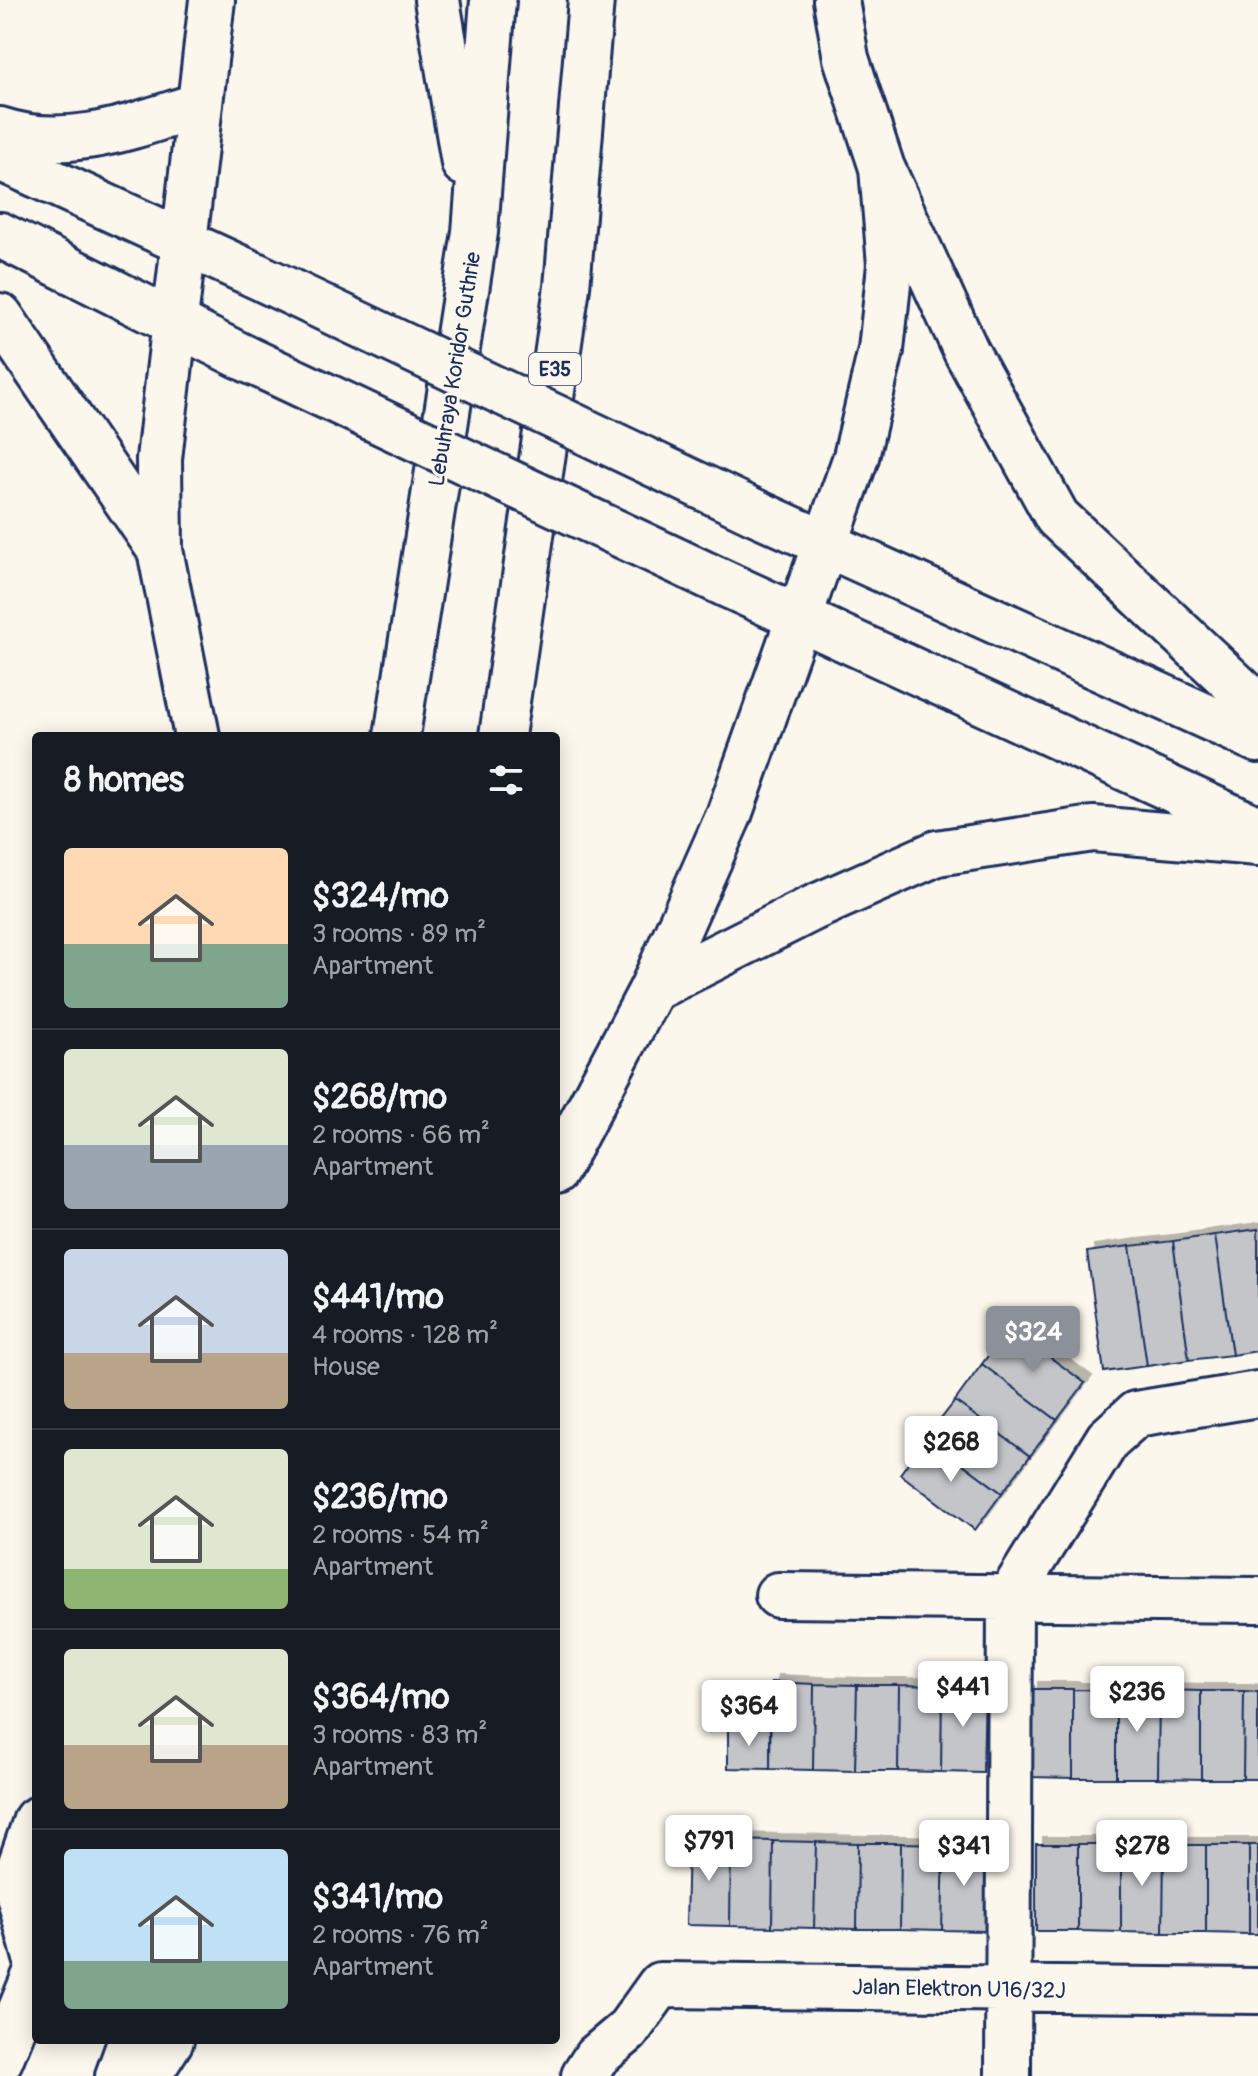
<!DOCTYPE html>
<meta charset="utf-8">
<style>
:root{--surface:#171b24;--page:#20242c;--text:#f1f3f6;--muted:#9ea1a6;--line:#363941;--accent:#8c9099}
body{margin:0;font-family:Pangolin,sans-serif;background:var(--page);color:var(--text);height:100vh;display:flex;flex-direction:column;font-size:30px;white-space:nowrap}
*{box-sizing:border-box;margin:0}
p{font-size:26px;color:var(--muted)}
.icon{flex:none;width:44px;height:44px;fill:none;stroke:currentColor;stroke-width:2;stroke-linecap:round;stroke-linejoin:round}
.map{position:relative;flex:1;overflow:hidden}
.drawer{position:absolute;left:32px;top:732px;width:528px;height:1312px;display:flex;flex-direction:column;background:var(--surface);border-radius:8px;box-shadow:0 4px 20px #0003}
.drawer>*{flex:none}
.price{position:absolute;translate:-50% -68px;padding:0 18px;border-radius:8px;background:#fff;color:#222;font-size:26px;line-height:52px;filter:drop-shadow(0 2px 4px #0008)}
.price::after{content:'';position:absolute;left:50%;top:48px;width:24px;height:18px;margin-left:-12px;background:inherit;clip-path:polygon(0 0,100% 0,50% 100%)}
.price.selected{background:var(--accent);color:#fff}
ul{padding:0;list-style:none}
li{display:flex;align-items:center;gap:24px;height:200px;padding:0 32px}
li+li{border-top:2px solid var(--line)}
li span{display:grid;place-items:center;flex:none;width:224px;height:160px;border-radius:8px;color:#555}
li>.icon{margin-inline-start:auto}
span .icon{width:96px;height:96px;fill:#fffc;stroke-width:1}
li b{font-size:34px}
h2{display:flex;justify-content:space-between;align-items:center;height:96px;padding:0 32px;font-size:34px}
.map>svg:first-child{display:block}
.building{fill:#c3c5c9;stroke:#1b2f5e;stroke-width:2;filter:url(#shadow)}
.lines{fill:none;stroke-linecap:round;stroke-linejoin:round}
.minor-casing{stroke:#1b2f5e;stroke-width:50}
.major-casing{stroke:#1b2f5e;stroke-width:50}
.highway-casing{stroke:#1b2f5e;stroke-width:50}
.minor{stroke:#fbf7ec;stroke-width:44}
.major{stroke:#fbf7ec;stroke-width:44}
.highway{stroke:#fbf7ec;stroke-width:44}
.major-bridge-casing{stroke:#1b2f5e;stroke-width:50;stroke-linecap:butt}
.major-bridge{stroke:#fbf7ec;stroke-width:44}
.labels{text-anchor:middle;stroke-width:6;stroke-linejoin:round;paint-order:stroke}
.shield{fill:#fbf7ec;stroke:#5e6b89;stroke-width:2}
.shield-label{font-size:20px;font-weight:bold;fill:#1b2f5e}
.street-label{font-size:22px;fill:#1b2f5e;stroke:#fbf7ec}
</style>
<div class="map">
<svg width="1258" height="2076" viewBox="0 0 1258 2076">
<defs>
<filter id="shadow"><feDropShadow dx="7" dy="-7" stdDeviation="0" flood-color="#0004"/></filter>
</defs>
<rect width="100%" height="100%" fill="#fbf7ec"/>
<filter id="ink" filterUnits="userSpaceOnUse"><feTurbulence type="fractalNoise" baseFrequency=".0125" numOctaves="2"/><feDisplacementMap in="SourceGraphic" scale="16" xChannelSelector="R" yChannelSelector="G"/><feConvolveMatrix kernelMatrix="1 2 1 2 8 2 1 2 1" color-interpolation-filters="sRGB"/></filter>
<g filter="url(#ink)">
<path class="building" d="M1258,1229v122l-26,4 -17,-120z
M1215,1235l17,120 -43,5 -16,-119z
M1173,1241l16,119 -42,6 -17,-120z
M1130,1246l17,120 -43,6 -17,-120z
M1009,1327l76,56 -28,37 -75,-56z
M982,1364l75,56 -27,36 -75,-55z
M955,1401l75,55 -28,37 -75,-56z
M927,1437l75,56 -27,37 -75,-56z
M771,1682l43,2 -1,86 -43,-1z
M814,1684l43,1 -2,86 -42,-1z
M857,1685h42l-1,86h-43z
M899,1685l43,1 -1,86 -43,-1z
M942,1686l43,1 -2,86 -42,-1z
M1031,1689h42v89l-43,-1z
M1073,1689l43,1v88h-43z
M1116,1690h43l-1,88h-42z
M1159,1690l42,1v88l-43,-1z
M1201,1691h43l-1,88h-42z
M1244,1691l14,1v87h-15z
M728,1727h42v42l-42,-1z
M688,1839l43,1 -1,86 -44,-1z
M731,1840l42,1 -1,86 -42,-1z
M773,1841l43,1 -2,86 -42,-1z
M816,1842l42,1 -1,86 -43,-1z
M858,1843h43l-1,86h-43z
M901,1843l43,1 -2,86 -42,-1z
M944,1844l42,1 -1,86 -43,-1z
M1036,1844h42v87h-42z
M1078,1844h43v88l-43,-1z
M1121,1844l43,1 -1,88 -42,-1z
M1164,1845h42v88h-43z
M1206,1845h43v89l-43,-1z
M1249,1845h9v89h-9z"/>
<g class="lines">
<g class="minor-casing">
<path id="minor" d="M778,1595l480,5
M584,2076l12,-19 31,-26 33,-46 598,6
M1008,2076l2,-479 98,-158 28,-25 122,-20"/>
</g>
<g class="major-casing">
<path id="major" d="M0,158l255,117
M0,235l247,124
M755,512l503,228
M730,586l528,243"/>
</g>
<g class="highway-casing">
<path id="highway" d="M437,0l27,163
M836,0l10,58 36,110 84,183 91,166 201,189
M0,130c68,23 135,-5 200,-25
M0,316l160,234
M197,736l-37,-186 -1,-91 53,-459
M397,736l78,-504 18,-232
M502,736l65,-449 24,-287
M652,989l159,-80 126,-56 156,-24 165,14
M556,1171l96,-182 77,-174 127,-358 25,-107 9,-85 -8,-97
M36,1820l-21,61 21,77
M0,2060l36,-87
M118,2076l13,-36
M148,2076l23,-36"/>
</g>
<use href="#minor" class="minor"/>
<use href="#major" class="major"/>
<use href="#highway" class="highway"/>
<g class="major-bridge-casing">
<path id="major-bridge" d="M255,275l500,237
M247,359l483,227"/>
</g>
<use href="#major-bridge" class="major-bridge"/>
</g>
</g>
<g class="labels">
<rect class="shield" x="529" y="353" width="52" height="32" rx="6"/>
<g class="shield-label">
<text x="555" y="376">E35</text>
</g>
<g class="street-label">
<text transform="translate(454 369) rotate(-81)" y="8">Lebuhraya Koridor Guthrie</text>
<text transform="translate(959 1988) rotate(1)" y="8">Jalan Elektron U16/32J</text>
</g>
</g>
</svg>
<b class="price selected" style="left:1033px;top:1374px">$324</b>
<b class="price" style="left:951px;top:1484px">$268</b>
<b class="price" style="left:963px;top:1729px">$441</b>
<b class="price" style="left:1137px;top:1734px">$236</b>
<b class="price" style="left:749px;top:1748px">$364</b>
<b class="price" style="left:709px;top:1883px">$791</b>
<b class="price" style="left:964px;top:1888px">$341</b>
<b class="price" style="left:1142px;top:1888px">$278</b>
<section class="drawer">
<h2>8 homes<svg class="icon" aria-label="filters" viewBox="0 0 24 24"><path d="M4 7h16M4 17h16"/><circle cx="9" cy="7" r="2"/><circle cx="15" cy="17" r="2"/></svg></h2>
<ul>
<li><span style="background:linear-gradient(#ffd9b3 60%,#7fa58c 0)"><svg class="icon" aria-label="home" viewBox="0 0 24 24"><path d="M3 11l9-7 9 7M6 9v11h12V9"/></svg></span><div><b>$324/mo</b><p>3 rooms · 89 m²</p><p>Apartment</p></div></li>
<li><span style="background:linear-gradient(#dfe7d0 60%,#9aa5b1 0)"><svg class="icon" aria-label="home" viewBox="0 0 24 24"><path d="M3 11l9-7 9 7M6 9v11h12V9"/></svg></span><div><b>$268/mo</b><p>2 rooms · 66 m²</p><p>Apartment</p></div></li>
<li><span style="background:linear-gradient(#c9d6e8 65%,#b9a48a 0)"><svg class="icon" aria-label="home" viewBox="0 0 24 24"><path d="M3 11l9-7 9 7M6 9v11h12V9"/></svg></span><div><b>$441/mo</b><p>4 rooms · 128 m²</p><p>House</p></div></li>
<li><span style="background:linear-gradient(#dfe7d0 75%,#8fb573 0)"><svg class="icon" aria-label="home" viewBox="0 0 24 24"><path d="M3 11l9-7 9 7M6 9v11h12V9"/></svg></span><div><b>$236/mo</b><p>2 rooms · 54 m²</p><p>Apartment</p></div></li>
<li><span style="background:linear-gradient(#dfe7d0 60%,#b9a48a 0)"><svg class="icon" aria-label="home" viewBox="0 0 24 24"><path d="M3 11l9-7 9 7M6 9v11h12V9"/></svg></span><div><b>$364/mo</b><p>3 rooms · 83 m²</p><p>Apartment</p></div></li>
<li><span style="background:linear-gradient(#bfe0f5 70%,#7fa58c 0)"><svg class="icon" aria-label="home" viewBox="0 0 24 24"><path d="M3 11l9-7 9 7M6 9v11h12V9"/></svg></span><div><b>$341/mo</b><p>2 rooms · 76 m²</p><p>Apartment</p></div></li>
</ul>
</section>
</div>
